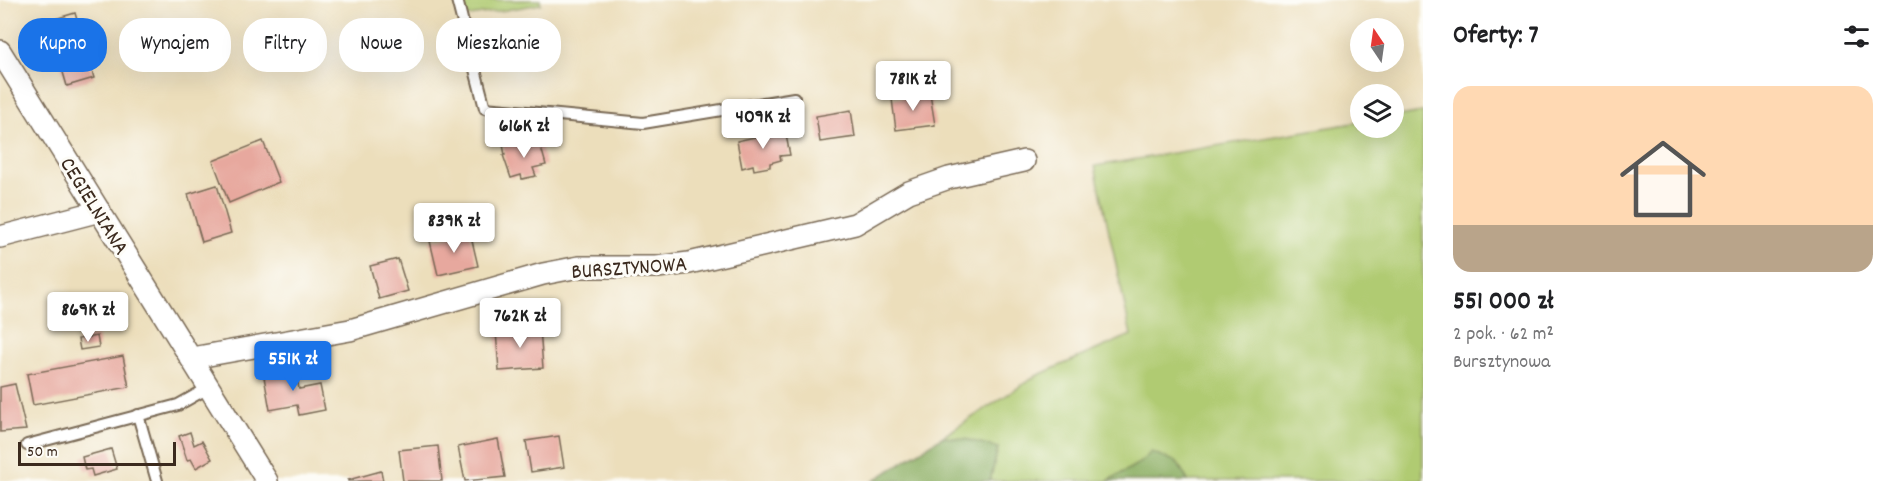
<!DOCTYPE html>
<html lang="pl">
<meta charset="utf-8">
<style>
:root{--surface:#fff;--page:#f6f6f6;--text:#202124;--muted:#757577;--accent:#1a73e8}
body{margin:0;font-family:Dekko,sans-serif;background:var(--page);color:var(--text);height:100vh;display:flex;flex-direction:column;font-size:22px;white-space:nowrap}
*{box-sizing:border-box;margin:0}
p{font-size:20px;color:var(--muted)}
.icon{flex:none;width:33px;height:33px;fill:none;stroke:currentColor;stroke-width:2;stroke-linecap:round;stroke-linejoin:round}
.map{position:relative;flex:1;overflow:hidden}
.drawer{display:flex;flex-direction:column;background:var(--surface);width:480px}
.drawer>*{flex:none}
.top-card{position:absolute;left:18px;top:18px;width:570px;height:54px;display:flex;gap:12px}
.needle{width:39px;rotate:347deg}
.tools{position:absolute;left:1350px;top:18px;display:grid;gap:12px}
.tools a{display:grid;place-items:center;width:54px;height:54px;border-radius:50%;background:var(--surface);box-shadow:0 6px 24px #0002;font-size:30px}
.scale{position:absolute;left:18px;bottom:15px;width:158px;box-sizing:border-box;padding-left:6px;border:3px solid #3b2a1e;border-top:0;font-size:16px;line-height:21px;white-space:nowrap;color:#3b2a1e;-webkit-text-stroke:4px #fdfcf7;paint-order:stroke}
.price{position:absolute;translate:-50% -51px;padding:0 14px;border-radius:6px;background:#fff;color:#222;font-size:20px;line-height:39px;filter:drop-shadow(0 2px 3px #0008)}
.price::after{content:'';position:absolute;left:50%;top:36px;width:18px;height:14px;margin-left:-9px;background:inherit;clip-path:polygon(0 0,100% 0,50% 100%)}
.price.on{background:var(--accent);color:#fff}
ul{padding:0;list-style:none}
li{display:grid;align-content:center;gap:12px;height:318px;padding:0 30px}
li span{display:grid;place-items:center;height:186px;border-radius:18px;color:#555}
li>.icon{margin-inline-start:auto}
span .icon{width:108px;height:108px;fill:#fffc;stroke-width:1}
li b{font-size:26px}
h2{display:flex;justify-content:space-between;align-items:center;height:72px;padding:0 30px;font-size:26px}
.pill{padding:0 21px;border-radius:24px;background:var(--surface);box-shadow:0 6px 24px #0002;font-size:21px;line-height:54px}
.pill.on{background:var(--accent);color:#fff}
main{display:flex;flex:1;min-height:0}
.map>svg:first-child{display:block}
.green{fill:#b0cb72;stroke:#767a48;stroke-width:1.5}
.forest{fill:#8caf64;stroke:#646c41;stroke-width:1.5}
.building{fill:#e7a89e}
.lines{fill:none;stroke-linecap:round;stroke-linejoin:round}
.lane-casing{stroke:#796955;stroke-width:14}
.street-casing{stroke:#796955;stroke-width:24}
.lane{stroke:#fff;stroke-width:10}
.street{stroke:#fff;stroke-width:21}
.labels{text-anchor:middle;stroke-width:6;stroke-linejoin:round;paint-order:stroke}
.street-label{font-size:22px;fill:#3b2a1e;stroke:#fdfcf7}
</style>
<main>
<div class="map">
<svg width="1423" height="481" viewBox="0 0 1423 481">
<rect width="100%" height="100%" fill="#fdfcf7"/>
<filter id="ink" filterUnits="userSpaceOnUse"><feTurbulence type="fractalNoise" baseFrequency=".0167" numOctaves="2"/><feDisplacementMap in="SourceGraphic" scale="12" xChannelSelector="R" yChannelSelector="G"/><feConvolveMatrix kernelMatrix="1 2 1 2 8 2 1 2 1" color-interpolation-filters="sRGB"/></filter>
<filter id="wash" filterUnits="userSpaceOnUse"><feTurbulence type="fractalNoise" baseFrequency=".008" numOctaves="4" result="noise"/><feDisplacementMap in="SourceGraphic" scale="24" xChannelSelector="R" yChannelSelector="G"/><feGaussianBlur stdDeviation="1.35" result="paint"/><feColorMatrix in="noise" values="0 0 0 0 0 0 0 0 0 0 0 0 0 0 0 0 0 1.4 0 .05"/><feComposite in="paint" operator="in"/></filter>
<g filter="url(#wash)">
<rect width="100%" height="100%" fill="#ecdebb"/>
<path class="green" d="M461,0h79l1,4 -76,13z
M1423,112v369h-235l-11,-19h-36l-33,19h-118l8,-33 -33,-9 -23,-2 94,-61 95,-41 -36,-169 265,-44v6h34v-11z"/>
<path class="forest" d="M942,437l23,2 33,9 -8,33h-117z
M1151,452l26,10 11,19h-80l33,-19z"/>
<g id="blocks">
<path class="building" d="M75,13l19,65 -27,8 -19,-65z
M930,94l5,31 -39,5 -4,-31z
M851,110l4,27 -35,5 -4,-26z
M785,130l5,25 -10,1 1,4 -11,3v4l-16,3 -1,-5 -11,3 -5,-27z
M539,140l7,25 -13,3 3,8 -14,3 -1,-4 -10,3 -8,-23h2l-2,-10z
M263,141l16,41 -50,21 -16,-42z
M217,185l14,48 -29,9 -14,-48z
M470,232l8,34 -40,9 -8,-34z
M398,259l10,32 -29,8 -9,-33z
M540,328l3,40 -44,3 -3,-40z
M97,336l2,11 -19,3 -2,-11z
M123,356l6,31 -96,18 -6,-31z
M295,364l4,25 21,-4 5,25 -26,5 -2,-10 -27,5 -6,-33 14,-2 -1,-7z
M15,384l11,46 -26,2v-45z
M190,432l4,13 8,-4 10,18 -16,9 -5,-9 -4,1 -8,-24z
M559,436l5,31 -33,5 -5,-31z
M498,439l7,38 -40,4 -7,-34z
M438,446l4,35h-39l-4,-31z
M111,449l6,20 -24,7 -2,-7 -6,1 -3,-13z
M381,471l2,10h-35v-1z"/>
</g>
</g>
<g filter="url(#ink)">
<use href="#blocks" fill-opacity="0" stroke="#796955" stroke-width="1.5"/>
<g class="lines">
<g class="lane-casing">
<path id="lane" d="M457,0l28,108 158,15 151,-25
M138,415l19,66
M27,445l151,-40 32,-18"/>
</g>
<g class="street-casing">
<path id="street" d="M0,51l267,430
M0,237l100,-26
M192,358l158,-28 193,-56 36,-7h78l32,-4 166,-39 54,-32 40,-14 75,-17"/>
</g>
<use href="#lane" class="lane"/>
<use href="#street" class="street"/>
</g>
</g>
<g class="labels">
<g class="street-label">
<text transform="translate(96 205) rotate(58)" y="8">CEGIELNIANA</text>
<text transform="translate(629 266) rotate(-4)" y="8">BURSZTYNOWA</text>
</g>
</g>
</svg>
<div class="tools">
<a><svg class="needle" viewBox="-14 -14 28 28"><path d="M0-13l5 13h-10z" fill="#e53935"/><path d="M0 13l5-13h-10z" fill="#757577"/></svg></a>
<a><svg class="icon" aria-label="layers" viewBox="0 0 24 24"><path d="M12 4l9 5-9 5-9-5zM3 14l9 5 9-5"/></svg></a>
</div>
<div class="scale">50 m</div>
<b class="price" style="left:913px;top:112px">781K zł</b>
<b class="price" style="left:763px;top:150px">409K zł</b>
<b class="price" style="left:524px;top:159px">616K zł</b>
<b class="price" style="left:454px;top:254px">839K zł</b>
<b class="price" style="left:88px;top:343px">869K zł</b>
<b class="price" style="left:520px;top:349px">762K zł</b>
<b class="price on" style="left:293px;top:392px">551K zł</b>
<div class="top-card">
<a class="pill on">Kupno</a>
<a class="pill">Wynajem</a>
<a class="pill">Filtry</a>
<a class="pill">Nowe</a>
<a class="pill">Mieszkanie</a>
</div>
</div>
<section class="drawer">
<h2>Oferty: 7<svg class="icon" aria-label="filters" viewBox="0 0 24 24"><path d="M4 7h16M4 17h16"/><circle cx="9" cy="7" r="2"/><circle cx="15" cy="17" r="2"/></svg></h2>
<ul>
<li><span style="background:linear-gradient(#ffd9b3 75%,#b9a48a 0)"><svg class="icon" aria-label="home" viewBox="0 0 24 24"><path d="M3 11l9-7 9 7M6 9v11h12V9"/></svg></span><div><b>551 000 zł</b><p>2 pok. · 62 m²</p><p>Bursztynowa</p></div></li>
</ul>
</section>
</main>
